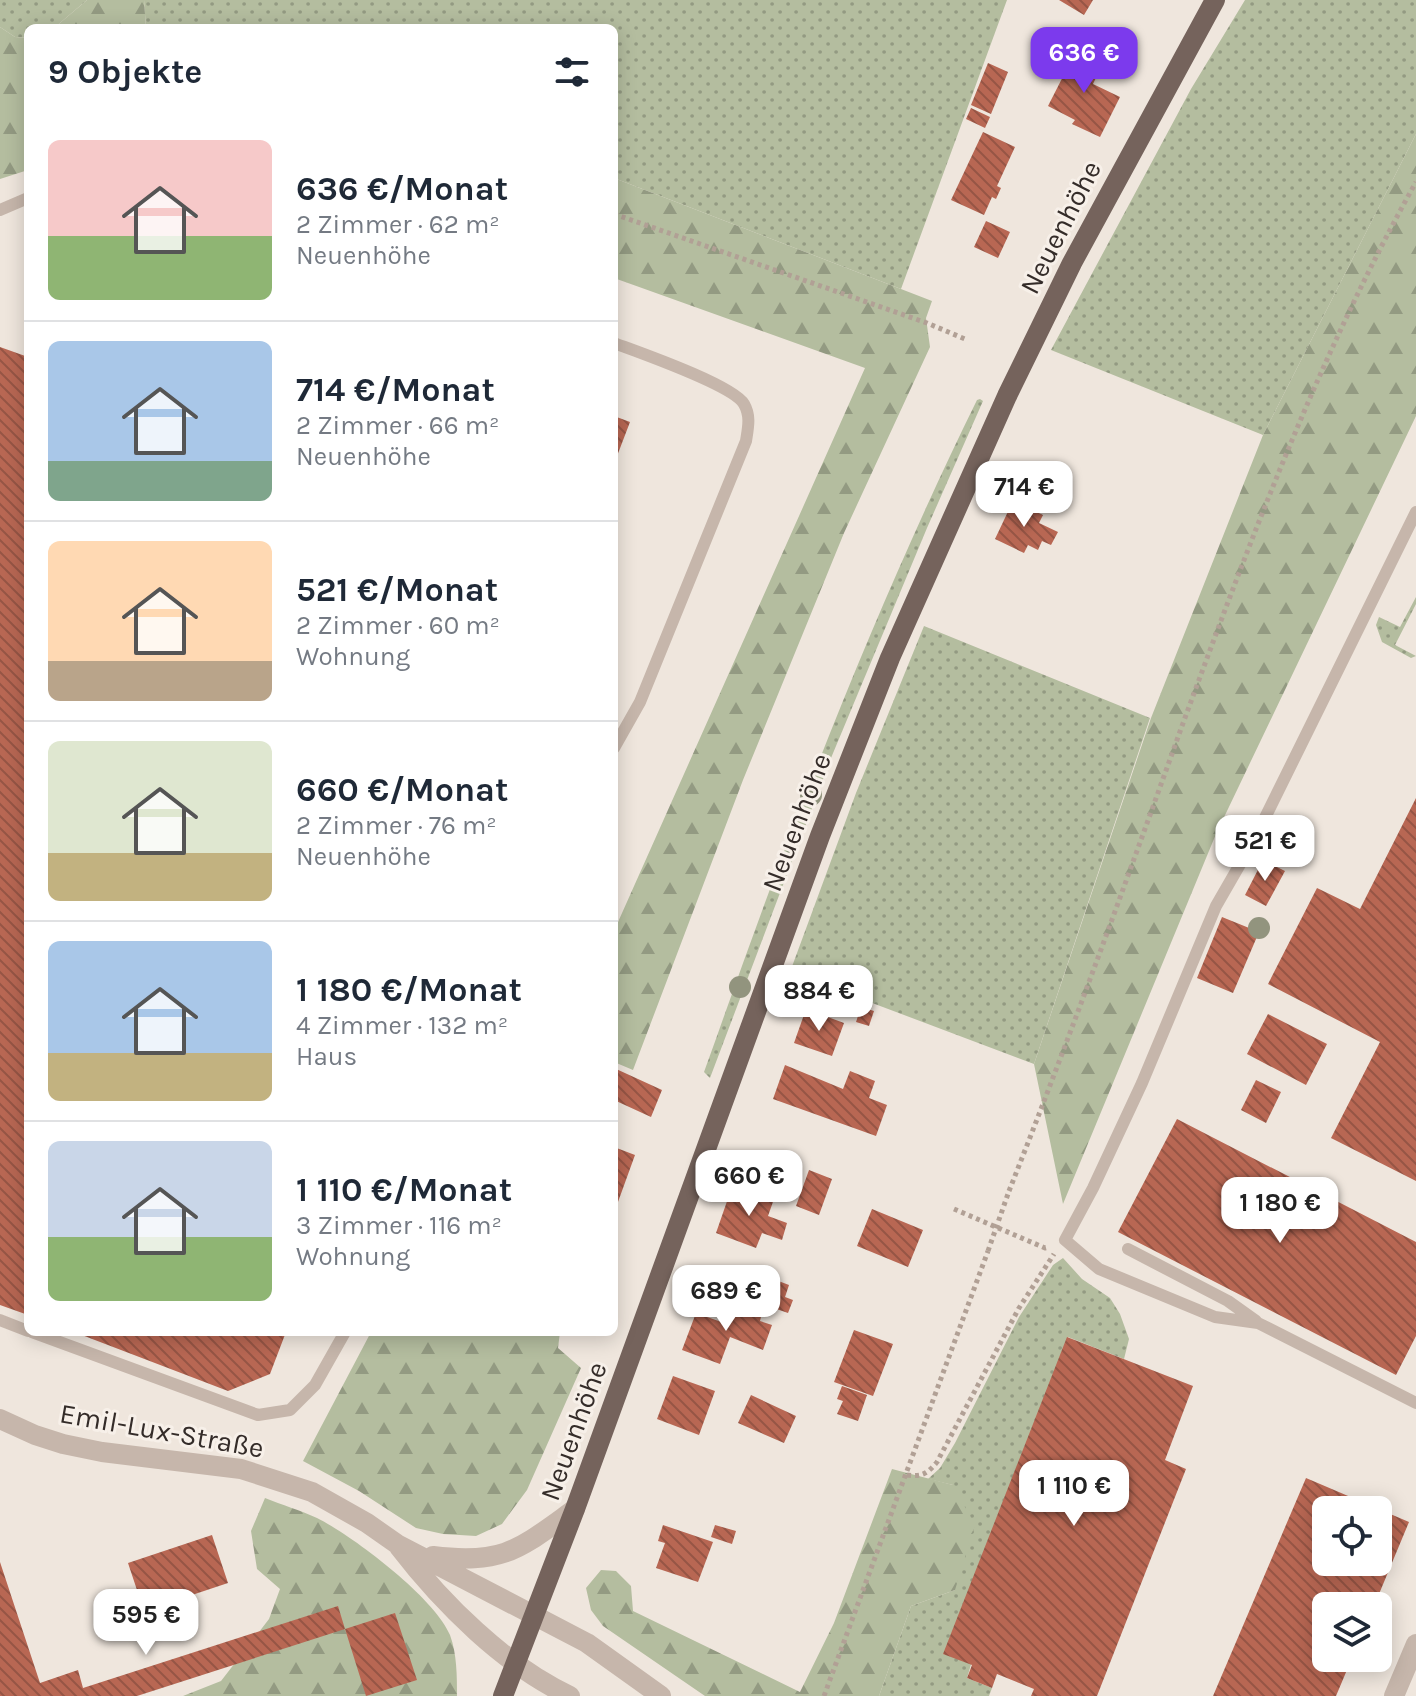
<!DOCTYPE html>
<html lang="de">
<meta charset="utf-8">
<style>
:root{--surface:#fff;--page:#f6f6f7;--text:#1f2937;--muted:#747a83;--line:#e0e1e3;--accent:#7c3aed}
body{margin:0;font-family:Karla,sans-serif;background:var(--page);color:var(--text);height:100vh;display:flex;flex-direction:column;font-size:30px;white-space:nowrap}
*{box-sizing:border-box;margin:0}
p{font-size:26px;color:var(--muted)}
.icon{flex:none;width:44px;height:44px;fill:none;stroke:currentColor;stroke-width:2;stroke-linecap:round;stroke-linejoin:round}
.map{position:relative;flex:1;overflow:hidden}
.drawer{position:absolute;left:24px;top:24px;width:594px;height:1312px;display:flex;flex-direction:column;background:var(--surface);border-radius:12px;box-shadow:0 4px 20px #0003}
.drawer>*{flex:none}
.fabs{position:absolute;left:1312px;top:1496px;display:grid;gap:16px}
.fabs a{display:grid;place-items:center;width:80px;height:80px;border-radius:12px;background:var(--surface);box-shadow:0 4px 20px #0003;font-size:40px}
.price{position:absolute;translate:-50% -68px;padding:0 18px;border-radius:16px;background:#fff;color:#222;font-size:26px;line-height:52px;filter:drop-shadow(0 2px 4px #0008)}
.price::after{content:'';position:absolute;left:50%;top:48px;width:24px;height:18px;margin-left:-12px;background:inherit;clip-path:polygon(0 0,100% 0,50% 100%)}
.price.selected{background:var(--accent);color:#fff}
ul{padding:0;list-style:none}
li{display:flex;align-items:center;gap:24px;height:200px;padding:0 24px}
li+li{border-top:2px solid var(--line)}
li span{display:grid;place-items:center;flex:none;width:224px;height:160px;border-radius:12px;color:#555}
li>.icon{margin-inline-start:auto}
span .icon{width:96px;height:96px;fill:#fffc;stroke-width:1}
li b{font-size:34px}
h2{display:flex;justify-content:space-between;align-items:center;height:96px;padding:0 24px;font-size:34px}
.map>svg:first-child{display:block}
.grass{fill:url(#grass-dots)}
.forest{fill:url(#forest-firs)}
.building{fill:url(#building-back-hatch);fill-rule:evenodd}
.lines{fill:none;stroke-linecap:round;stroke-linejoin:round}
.path{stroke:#b1a095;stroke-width:5;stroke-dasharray:4 4;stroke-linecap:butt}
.service{stroke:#c6b6ab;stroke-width:12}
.minor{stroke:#c6b6ab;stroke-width:20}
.tertiary{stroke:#c6b6ab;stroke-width:20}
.primary{stroke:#75635c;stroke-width:20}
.path-bridge{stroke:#b1a095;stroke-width:5;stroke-dasharray:4 4;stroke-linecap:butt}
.tree{fill:#92947e}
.labels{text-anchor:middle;stroke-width:6;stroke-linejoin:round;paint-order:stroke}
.street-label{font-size:28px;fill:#342c29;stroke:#f7f0e9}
</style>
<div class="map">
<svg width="1416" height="1696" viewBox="0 0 1416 1696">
<defs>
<pattern id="grass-dots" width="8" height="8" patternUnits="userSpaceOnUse" patternTransform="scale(2)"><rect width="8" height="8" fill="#b4bd9f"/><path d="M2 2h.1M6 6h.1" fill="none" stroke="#939a82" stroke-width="1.8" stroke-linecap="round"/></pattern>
<pattern id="forest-firs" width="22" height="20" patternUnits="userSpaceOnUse" patternTransform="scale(2)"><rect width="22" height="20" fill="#b4bd9f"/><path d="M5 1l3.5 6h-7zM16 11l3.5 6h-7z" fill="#939a82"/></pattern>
<pattern id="building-back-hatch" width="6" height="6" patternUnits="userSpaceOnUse" patternTransform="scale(2)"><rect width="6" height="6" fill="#b86753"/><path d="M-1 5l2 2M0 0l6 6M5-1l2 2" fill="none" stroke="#965545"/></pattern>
</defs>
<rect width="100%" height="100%" fill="#efe6dd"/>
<path class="grass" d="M0,0h87l-33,28h-26v10l-13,-1 -15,-10z
M144,0h863l-106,289 -287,-111v-150h-468z
M1245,0h171v134l-153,301 -212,-85 140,-261z
M980,399l3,2 -56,127 -96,230 -121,320 -6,-6 13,-36c76,-216 159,-430 260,-636z
M1416,597v7l-21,41 21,11 -5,2 -29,-16 -6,-17 3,-8 21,10z
M924,626l226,92 -116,346 -244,-92 66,-179z
M1063,1258l19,21 28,19 10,16 9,25 -5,20 -56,-22 -101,341 25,10 -3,8h-110l32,-90 44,-16 -2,-105 -25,-6 12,-11 15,-25 64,-126 34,-52z"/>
<path class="forest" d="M87,0h57l2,28h-92z
M0,27l15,10 13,1v132l-28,9z
M1416,134v282l-200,418 -153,370 -29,-140 117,-346 112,-283z
M614,178l318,123 -6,17 4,29 -86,186 -101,247 -110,290 -19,-8v-131l251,-563 -251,-90z
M371,1332h189l-2,16 23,20 -54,122 -25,34 -26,12 -33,-2 -27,-6 -57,-37 -56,-30z
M892,1469l61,16 22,40 -20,65 -44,16 -32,90h-174l-102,-70 -12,-16 -5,-22 15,-18 15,1 15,15 2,25 167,81 34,-69z
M265,1498c17,7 35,12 52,20 36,18 118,80 133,117 7,19 7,41 7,61h-274l38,-15 48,-62 11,-30 -23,-20 -6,-38z"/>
<path class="building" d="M1059,0h34l-9,15z
M1077,49l26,14 -10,21 27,13 -20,40 -28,-13 3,-4 -27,-14z
M988,63l20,9 -17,42 -20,-9z
M971,108l19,9 -5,11 -19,-9z
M983,132l32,15 -18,39 4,2 -5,11 -4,-2 -8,18 -33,-15z
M986,221l24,11 -12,26 -24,-11z
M0,347l28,10v958l-28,-10z
M614,416l16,6 -16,42z
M1013,501l30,14 -4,8 19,9 -7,13 -9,-4 -4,9 -10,-5 -4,8 -29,-14z
M1416,798v383l-85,-43 49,-96 -112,-58 49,-96 43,21z
M1263,860l22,11 -19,35 -21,-11z
M1222,917l37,15 -26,61 -36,-15z
M861,1007l13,4 -5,15 -13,-4z
M806,1009l38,14 -12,33 -38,-13z
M1268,1014l59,30 -21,41 -59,-31z
M785,1065l58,24 7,-18 25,10 -6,17 18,7 -11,31 -103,-37z
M614,1068l48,22 -11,27 -37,-17z
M1256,1080l25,12 -15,31 -25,-13z
M1177,1119l239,123v94l-20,39 -278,-143z
M614,1147l21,8 -21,58z
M809,1170l23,9 -13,36 -23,-9z
M733,1184l41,15 -6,17 19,7 -5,17 -20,-7 -6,15 -40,-15z
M872,1209l51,21 -15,37 -51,-21z
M768,1277l21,8 -4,12 8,3 -5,13 -29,-10z
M734,1303l28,10 -2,8 12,4 -9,25 -33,-13 -10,27 -38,-14 14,-37 31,11z
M854,1330l39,14 -20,52 -39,-14z
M74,1332h212l-16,42 -42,17z
M1067,1337l126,49 -28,74 21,9 -89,227h-66l3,-7 -37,-15 -5,14 -25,-10 5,-13 -29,-11z
M673,1376l42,15 -16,44 -42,-16z
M842,1386l25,9 -9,26 -21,-7 6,-13 -6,-2z
M751,1395l45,21 -12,27 -46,-20z
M1306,1478l103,44 -35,84h-48v52h26l-16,38h-123zM1326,1510h52v52h-52z
M663,1525l50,17 -15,40 -42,-14 9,-25 -7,-2z
M715,1525l21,6 -4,13 -21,-7z
M212,1535l16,48 -60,20 7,21 -15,5 -7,-21 -9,3 -16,-48z
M0,1562l40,121 38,-13 5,18 255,-82 7,23 -208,67h-137z
M395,1613l22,67 -51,16 -21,-67z"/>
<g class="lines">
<path class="path" d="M614,214l313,109 38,16
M1009,1191c61,-154 117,-309 173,-465 68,-185 137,-371 234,-544
M954,1209l91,39 4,-1
M907,1475c15,2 20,-1 30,-13l82,-154 35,-54
M824,1696l164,-445"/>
<path class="service" d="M0,210l28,-12
M614,343c24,9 119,42 130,61 7,12 4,24 2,37l-106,261 -26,46
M1416,512l-162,328 -38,66 -74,177 -49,105 -28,52 34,29 116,48 43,6 158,80
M1128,1249l100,52 28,20
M0,1320l28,11
M32,1332l226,83 32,-5 25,-25 30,-53"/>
<path class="minor" d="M0,1419l35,16 28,9 39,8 139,17 71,23 55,31 30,21 190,99 74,53
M399,1547c43,56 106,119 171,149
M433,1556c71,9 86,-7 142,-47"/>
<path class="tertiary" d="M1394,1696l22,-52"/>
<path class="primary" d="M503,1696l72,-187 245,-673 70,-178 117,-262 65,-133 143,-263"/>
<path class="path-bridge" d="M988,1251l21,-60"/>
</g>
<g class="tree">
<circle cx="811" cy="795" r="11"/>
<circle cx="1259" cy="928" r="11"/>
<circle cx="740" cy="987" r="11"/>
</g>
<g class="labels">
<g class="street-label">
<text transform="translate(1060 227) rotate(-63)" y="10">Neuenhöhe</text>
<text transform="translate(796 822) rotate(-69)" y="10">Neuenhöhe</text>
<text transform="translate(162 1430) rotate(10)" y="10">Emil-Lux-Straße</text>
<text transform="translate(573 1431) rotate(-70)" y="10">Neuenhöhe</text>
</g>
</g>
</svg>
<div class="fabs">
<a><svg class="icon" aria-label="locate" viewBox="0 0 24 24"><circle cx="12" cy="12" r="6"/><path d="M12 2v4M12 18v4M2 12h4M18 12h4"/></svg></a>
<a><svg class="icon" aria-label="layers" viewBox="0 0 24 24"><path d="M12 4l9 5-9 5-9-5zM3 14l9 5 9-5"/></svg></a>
</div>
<b class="price selected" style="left:1084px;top:95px">636 €</b>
<b class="price" style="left:1024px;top:529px">714 €</b>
<b class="price" style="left:1265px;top:883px">521 €</b>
<b class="price" style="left:819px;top:1033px">884 €</b>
<b class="price" style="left:749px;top:1218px">660 €</b>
<b class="price" style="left:1280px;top:1245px">1 180 €</b>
<b class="price" style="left:726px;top:1333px">689 €</b>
<b class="price" style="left:1074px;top:1528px">1 110 €</b>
<b class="price" style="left:146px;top:1657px">595 €</b>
<section class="drawer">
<h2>9 Objekte<svg class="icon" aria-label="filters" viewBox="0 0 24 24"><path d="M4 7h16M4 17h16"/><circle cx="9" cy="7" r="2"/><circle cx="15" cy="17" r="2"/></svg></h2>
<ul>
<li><span style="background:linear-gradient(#f6c9c9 60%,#8fb573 0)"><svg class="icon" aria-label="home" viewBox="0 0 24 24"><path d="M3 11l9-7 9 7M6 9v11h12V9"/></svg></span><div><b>636 €/Monat</b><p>2 Zimmer · 62 m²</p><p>Neuenhöhe</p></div></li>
<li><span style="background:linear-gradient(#a9c7e8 75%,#7fa58c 0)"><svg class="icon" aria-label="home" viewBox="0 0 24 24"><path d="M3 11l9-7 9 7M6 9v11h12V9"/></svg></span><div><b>714 €/Monat</b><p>2 Zimmer · 66 m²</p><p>Neuenhöhe</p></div></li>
<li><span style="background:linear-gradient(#ffd9b3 75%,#b9a48a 0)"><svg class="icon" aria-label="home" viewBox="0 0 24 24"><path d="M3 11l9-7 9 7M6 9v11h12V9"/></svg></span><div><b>521 €/Monat</b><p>2 Zimmer · 60 m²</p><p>Wohnung</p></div></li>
<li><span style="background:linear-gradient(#dfe7d0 70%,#c2b280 0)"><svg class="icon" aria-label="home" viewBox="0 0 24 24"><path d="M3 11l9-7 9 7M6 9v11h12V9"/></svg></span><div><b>660 €/Monat</b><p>2 Zimmer · 76 m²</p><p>Neuenhöhe</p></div></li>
<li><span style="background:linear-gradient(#a9c7e8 70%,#c2b280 0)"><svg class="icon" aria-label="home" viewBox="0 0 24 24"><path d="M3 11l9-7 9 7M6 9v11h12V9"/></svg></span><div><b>1 180 €/Monat</b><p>4 Zimmer · 132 m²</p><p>Haus</p></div></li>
<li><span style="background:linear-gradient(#c9d6e8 60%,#8fb573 0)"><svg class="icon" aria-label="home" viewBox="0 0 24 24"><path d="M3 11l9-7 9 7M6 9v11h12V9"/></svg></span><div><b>1 110 €/Monat</b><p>3 Zimmer · 116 m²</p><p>Wohnung</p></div></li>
</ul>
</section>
</div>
